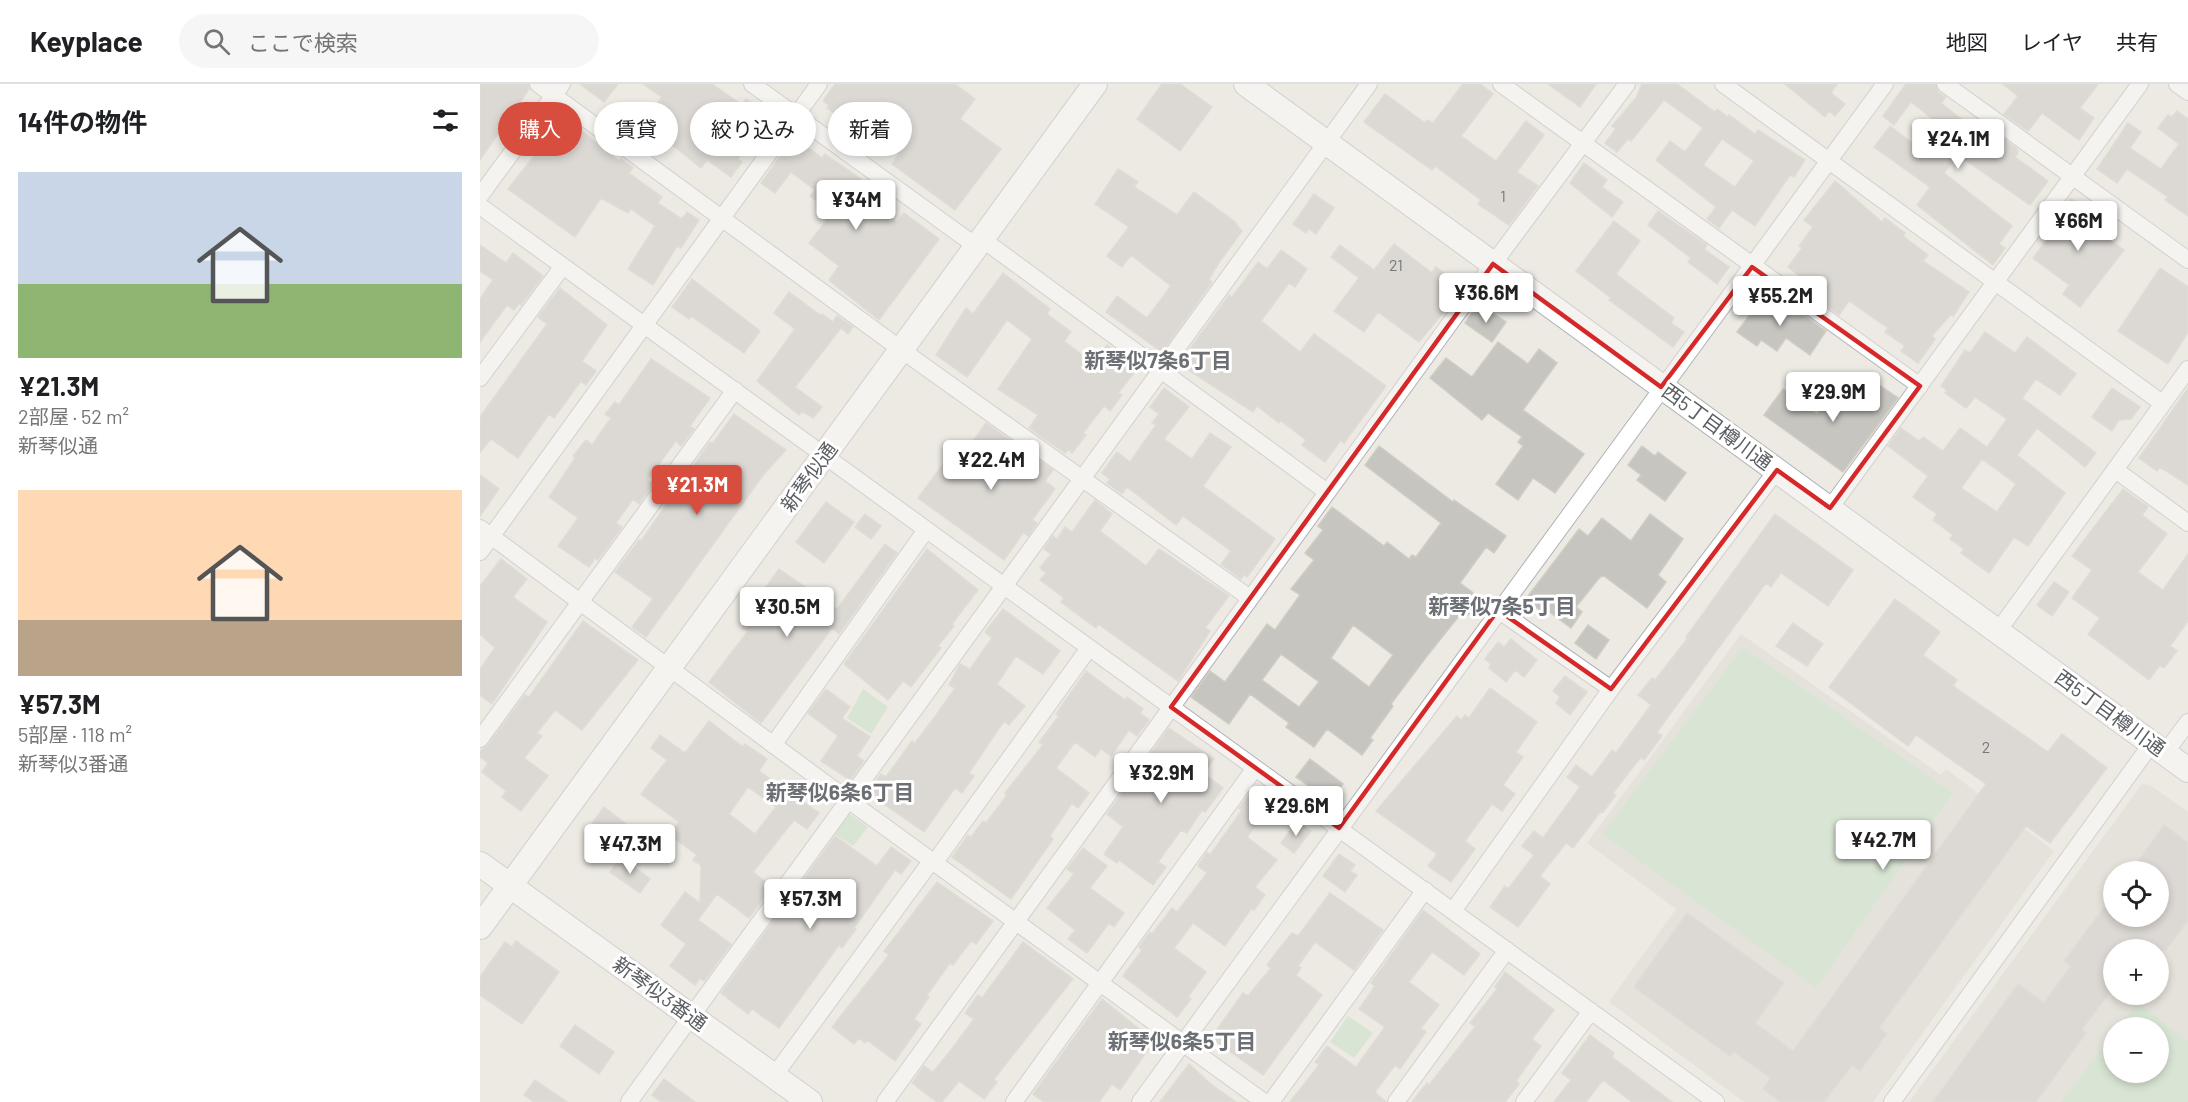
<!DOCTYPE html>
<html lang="ja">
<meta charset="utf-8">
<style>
:root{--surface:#fff;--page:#f6f6f6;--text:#202124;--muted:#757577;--line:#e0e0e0;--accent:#d74e3e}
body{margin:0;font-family:Barlow,"Noto Sans JP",sans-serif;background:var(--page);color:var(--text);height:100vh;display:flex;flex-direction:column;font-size:22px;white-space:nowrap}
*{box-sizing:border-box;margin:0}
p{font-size:20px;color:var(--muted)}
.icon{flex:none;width:33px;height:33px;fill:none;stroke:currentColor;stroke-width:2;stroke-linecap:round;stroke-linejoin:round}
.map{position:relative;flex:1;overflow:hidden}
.details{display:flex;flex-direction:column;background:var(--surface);width:480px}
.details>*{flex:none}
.top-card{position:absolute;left:18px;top:18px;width:570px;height:54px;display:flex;gap:12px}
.fabs{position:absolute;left:1623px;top:777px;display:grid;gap:12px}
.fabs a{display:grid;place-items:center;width:66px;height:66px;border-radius:50%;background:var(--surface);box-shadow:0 3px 9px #0003;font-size:30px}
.price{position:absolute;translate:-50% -51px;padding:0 14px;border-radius:6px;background:#fff;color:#222;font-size:20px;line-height:39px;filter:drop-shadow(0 2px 3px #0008)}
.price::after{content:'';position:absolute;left:50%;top:36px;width:18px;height:14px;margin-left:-9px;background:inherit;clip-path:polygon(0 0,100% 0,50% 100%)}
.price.selected{background:var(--accent);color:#fff}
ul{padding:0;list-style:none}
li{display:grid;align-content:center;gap:12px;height:318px;padding:0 18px}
li span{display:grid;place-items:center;height:186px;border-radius:0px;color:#555}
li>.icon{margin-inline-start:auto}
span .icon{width:108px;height:108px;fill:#fffc;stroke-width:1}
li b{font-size:26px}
h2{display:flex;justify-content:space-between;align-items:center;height:72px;padding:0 18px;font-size:26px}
.chip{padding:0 21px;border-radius:27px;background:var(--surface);box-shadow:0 3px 9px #0003;font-size:21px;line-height:54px}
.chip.selected{background:var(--accent);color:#fff}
header{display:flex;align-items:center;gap:36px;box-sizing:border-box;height:84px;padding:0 30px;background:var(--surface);border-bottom:2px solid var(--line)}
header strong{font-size:28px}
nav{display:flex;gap:33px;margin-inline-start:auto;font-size:21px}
.search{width:420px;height:54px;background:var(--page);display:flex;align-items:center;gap:15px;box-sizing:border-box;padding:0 21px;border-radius:33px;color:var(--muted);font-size:22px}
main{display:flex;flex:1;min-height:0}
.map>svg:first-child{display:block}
.education{fill:#dcd9d1;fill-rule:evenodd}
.green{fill:#c1e1c2}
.building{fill:#c7c5c0;stroke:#d0ccc2;stroke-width:1.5;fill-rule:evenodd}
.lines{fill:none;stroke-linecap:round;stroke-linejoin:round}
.street-casing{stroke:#b0b3b7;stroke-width:18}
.secondary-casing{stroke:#afb2b6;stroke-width:26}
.street{stroke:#fff;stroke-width:16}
.secondary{stroke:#fff;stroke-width:24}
.marked{fill:none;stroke:#d62828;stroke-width:4.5;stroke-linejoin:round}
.labels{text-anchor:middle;stroke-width:6;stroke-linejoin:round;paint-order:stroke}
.number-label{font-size:16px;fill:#76787a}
.street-label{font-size:20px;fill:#5b5e62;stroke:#fff}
.neighbourhood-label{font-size:21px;font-weight:bold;fill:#6c6f74;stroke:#fff}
</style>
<header>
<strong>Keyplace</strong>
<div class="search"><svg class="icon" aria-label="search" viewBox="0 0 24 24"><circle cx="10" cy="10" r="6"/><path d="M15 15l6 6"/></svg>ここで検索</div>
<nav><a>地図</a><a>レイヤ</a><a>共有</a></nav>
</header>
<main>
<section class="details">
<h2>14件の物件<svg class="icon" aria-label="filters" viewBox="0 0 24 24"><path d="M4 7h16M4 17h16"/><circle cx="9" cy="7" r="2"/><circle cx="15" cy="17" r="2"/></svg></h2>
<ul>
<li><span style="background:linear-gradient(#c9d6e8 60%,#8fb573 0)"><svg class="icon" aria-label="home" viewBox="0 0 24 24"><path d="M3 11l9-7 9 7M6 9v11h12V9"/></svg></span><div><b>¥21.3M</b><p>2部屋 · 52 m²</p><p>新琴似通</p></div></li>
<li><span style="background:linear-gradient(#ffd9b3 70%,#b9a48a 0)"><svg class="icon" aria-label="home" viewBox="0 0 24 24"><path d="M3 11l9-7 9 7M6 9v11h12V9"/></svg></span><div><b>¥57.3M</b><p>5部屋 · 118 m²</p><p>新琴似3番通</p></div></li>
</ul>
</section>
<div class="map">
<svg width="1708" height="1018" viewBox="0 0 1708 1018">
<rect width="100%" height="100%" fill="#eceae3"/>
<path class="education" d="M1261,550l200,141 5,-6 108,82 -181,251h-129l-135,-100 67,-93 -89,-66z
M1662,700l8,1 38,27v290h-279zM1634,788h44v44h-44zM1634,866h44v44h-44zM1634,944h44v44h-44z"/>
<path class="green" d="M1263,563l210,146 -137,195 -214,-154z
M383,605l25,18 -17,27 -24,-16z
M366,727l22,16 -15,19 -22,-14z
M1657,918l51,39v61h-127l52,-68 1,38h44v-44l-40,-1z
M868,932l25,17 -19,25 -24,-16z"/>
<path class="building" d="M0,0h48l1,5 -49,71z
M100,0h38l-14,18z
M163,0h69l30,21 4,-6 21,15 -5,7 2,1 -26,37 4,3 -11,15 -24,-17 -6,8 -58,-47 19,-24z
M355,0h120l20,15 -15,20 41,30 -46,61 -63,-46 7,-10 -46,-33 -8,-4 -2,2 -16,-11 2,-3 -6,-4z
M682,0h18l32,23 -32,44 -43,-32z
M983,0h17l13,10 -32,42 35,25 30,-40 18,14 -27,37 21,14 -29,39 -31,-21 3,-4 -46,-34 -3,4 -68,-48 21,-28 40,29 2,-3 6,3z
M1068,0h48l-16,23z
M1162,0h35l38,28 2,-3 11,8 1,-2 26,19 3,-4 47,30 -11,17 -4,-2 -35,51 -23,-16 -13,18 -12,-9 9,-12 -60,-47 14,-19 15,11 18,-24 -39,-28 -33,41 -3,-2 -11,13 -12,-9 11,-14 -4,-3 24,-28zM1242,55l32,22 -19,26 -32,-22z
M1305,0h52l-6,9 14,11 -10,12 -6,-5 -4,6z
M1426,0h29l3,8 8,5 -5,6 41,32 2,-4 5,3 3,-3 24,17 2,4 -3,5 33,24 -18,24 -72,-50 -14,18 68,53 -13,18 6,4 -12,17 -76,-60 13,-18 -56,-40 16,-21 30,23 19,-25 -28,-22 -17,23 -11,-9z
M1523,0h95l-18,24 14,10 -15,22 -37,-27 -14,18 -24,-17 14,-18z
M1697,27l11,8v97l-23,-16 3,-3 -41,-28 -10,14 -20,-14 31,-46 13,9 -11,16 31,21 18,-25 -21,-16 10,-13 4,2z
M85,33l54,44 2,-2 12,9 -4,5 33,24 -4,6 24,16 5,-7 12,8 -18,28 -4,-2 -24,39 -25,-16 27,-43 -24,-17 -3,4 -27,-15 -26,39 -67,-48z
M314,53l28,21 3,-4 36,25 -8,10 44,33 7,-9 35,26 -60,81 -50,-40 10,-14 -30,-23 23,-30 -22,-17 5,-6 -24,-18 -16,21 -14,-10z
M1104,79l23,17 -5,7 21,15 -11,15 -42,-34z
M638,85l20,13 -4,5 43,28 17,-23 40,29 8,10 -24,33 -9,15 3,3 -50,70 -56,-40 11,-16 30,22 24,-32 -40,-31 -9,12 -15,-11 22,-29 -34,-23z
M1355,97l47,41 3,-4 20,15 -2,3 25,19 -5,6 46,31 -16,24 -2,-2 -19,22 3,3 -17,24 -17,-12 4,-5 -20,-14 3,-4 -39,-27 -10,14 -29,-21 5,-6 -27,-21 14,-19 -3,-2 14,-19 -9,-7z
M834,110l20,14 -18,26 -7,-5 -3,4 -13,-9z
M1591,115l28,20 -6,9 31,22 -44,57 -17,-13 6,-9 -36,-27 23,-30 -4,-2z
M1178,127l49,34 -3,4 25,18 -12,17 -29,-22 3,-4 -43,-33z
M1134,137l26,20 -24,33 58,44 -3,5 13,9 -11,15 -64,-47 2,-2 -35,-27z
M914,160l38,29 4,-6 20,14 -2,19 -35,42 -41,-30 -14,20 -30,-21 25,-33 -28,-21 9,-12 34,25z
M0,161l26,18 7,-10 30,23 -22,29 -2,-2 -5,7 -7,-5 -27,37v-43l13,-19 -13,-9z
M801,166l26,19 -12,18 -6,-4 -28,38 39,31 14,-18 72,52 -42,57 -3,-3 -16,22 -23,-17 4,-5 -25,-19 -2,2 -22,-17 -4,6 -74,-48 50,-69 3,2 26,-35 9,7z
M1680,184l28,19v45l-20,32 -50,-33z
M523,189l47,36 -3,5 24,18 -7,9 29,22 14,-18 31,23 -20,25 4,2 -12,16 -6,-5 -21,27 3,2 -14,18 -4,-4 -3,4 -36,-25 9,-13 -40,-26 34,-50 -25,-19 -40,57 -31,-22 30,-47 7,6z
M212,195l68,52 -16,22 -53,-37 -2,3 -17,-12z
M80,204l47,37 -25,36 14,10 -10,14 -5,-4 -27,37 -5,-4 -31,44 -27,-19 -11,13v-35l67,-93 -9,-7z
M309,208l31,23 2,-1 11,8 4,-6 16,11 -5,7 -7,-6 -46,59 27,20 -9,11 -11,-7 -3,4 -42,-34 38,-52 -21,-16z
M1285,210l29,22 4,-5 28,20 -16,24 -24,-17 -9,13 -16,-11 -4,6 -20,-14z
M996,223l10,8 3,-4 17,11 -14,20 -27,-19z
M1505,248l30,21 12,-16 49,37 -16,21 -24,-16 -14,19 74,55 -11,14 -48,-39 -20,27 48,38 -37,53 -14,-9 -25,36 -28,-20 3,-4 -14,-10 3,-4 -20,-15 4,-6 -24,-17 15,-21 -40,-30 13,-18 18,13 4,-4 20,14 17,-23 27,19 20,-28 -32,-22 -9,11 -21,-15 2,-3 -6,-4 24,-36 5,3zM1502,375l34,25 -19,28 -36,-24z
M1018,258l30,22 11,-15 18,14 -34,47 61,44 -29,39 -22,-15 -15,22 -22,-16 27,-38 -5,-4 4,-5 -34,-24 -6,7 -52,-42 16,-20 26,19z
M171,275l59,39 -20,28 4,3 -13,17 -5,-5 -29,39 6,4 -14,20 -6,-5 -17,24 6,4 -24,33 -3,-2 -6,9 -31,-21 20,-28 -29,-21 26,-39 -2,-2 13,-16 6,5 19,-27 -6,-4 10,-12 4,3z
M1395,298l23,16 -55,74 -79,-57 19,-26 34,25 16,-21 22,17z
M684,304l25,19 -25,32 28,20 18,-26 21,14 -28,39 72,53 -28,38 -3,-3 -3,5 -20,-15 10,-13 -48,-35 -7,9 -49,-38 -5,7 -15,-11 3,-4 -8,-6 15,-21 13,10 26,-37 -4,-2 7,-9 -9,-7z
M1632,304l28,19 -9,12 -12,1 -7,11 -20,-14z
M1708,304v97l-28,-18 -3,4 -18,-13z
M254,330l52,36 -22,24 -118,163 -14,-10 21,-28 -38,-27 24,-32 2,1 69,-99 3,1z
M506,339l67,47 -8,11 10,8 -23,31 5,3 -9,13 -4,-4 -20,28 -86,-62 31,-42 9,6z
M899,362l74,56 1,-2 52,36 -12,17 -8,-6 -26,36 20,15 -12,17 -5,-4 -36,45 -36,48 2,2 -23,32 3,2 -11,15 -35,-26 -13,18 -28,-20 3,-4 -39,-29 -21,30 -38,-27 19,-26 15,11 42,-58 8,6 25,-35 -9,-6 23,-29 -9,-7 18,-23 -5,-4 14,-19 52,39 3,-4 22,17 3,-4 4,2 25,-34 -76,-58zM873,541l40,30 -24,32 -38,-29zM801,570l38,28 -20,25 -37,-27z
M1162,362l13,10 3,-4 28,21 -21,28 -28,-21 4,-5 -13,-10z
M0,391l19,14 -19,27z
M1643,405l25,18 -6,8 25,19 -29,38 25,18 25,-36v67l-18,25 7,5 -13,17 -4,-3 -11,15 -61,-46 12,-16 -28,-20 20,-28 -20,-14z
M615,416l17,14 -12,17 46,35 13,-17 70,47 -24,32 5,3 -32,50 -80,-57 -2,4 -35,-26 3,-4 -24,-18 6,-7 -6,-5 11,-14 -7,-5 9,-13 4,3 8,-12 7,5z
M346,418l28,20 -30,41 -28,-21z
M385,430l16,12 -10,13 -16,-12z
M1170,430l33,25 -25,36 8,7 -19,26 -43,-32 -4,1 -24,30 6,5 -11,16 -23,-17 -2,3 -21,-14 54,-71 9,7 14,-18 29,23z
M1295,430l78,56 -25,36 -47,-33 -10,14 -5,-4 -109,149 5,4 -18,24 -3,-3 -28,36 3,2 -13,17 -2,-1 -28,37 -7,-5 -26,33 10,8 -32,43 -28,-20 15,-21 3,3 26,-34 -12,-9 12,-15 9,7 37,-51 -13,-10 9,-12 16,12 20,-27 4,3 35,-48 -13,-10 14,-17 3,2 33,-42 -2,-1z
M405,460l12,9 -58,81 -7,-6 -71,95 -52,-41 39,-51 -6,-3 24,-35 -3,-2 16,-22 58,40z
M447,465l51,41 -26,34 2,2 -16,20 3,2 -30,39 -8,-6 -15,19 -44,-36z
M21,475l26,20 -14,18 34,25 -55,82 -12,-9v-26l15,-21 -15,-14v-48z
M1574,498l15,10 -17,24 -15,-11z
M1415,515l45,33 -17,23 34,25 -4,6 95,66 14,-18 45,34 -57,75 -24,-17 -147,202 8,6 -27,37 -8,-6 -28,37h-43l-18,-13 8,-11 -37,-26 -4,4 -96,-69 53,-74 97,70 -29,40 38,28 193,-267 -70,-49 -8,11 -79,-59z
M523,525l57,42 -17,23 -27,-18 -19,28 28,22 -16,19 -5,-4 -35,52 5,3 -12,17 -7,-5 -31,44 -57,-40 14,-18 5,3 26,-36 2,3 20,-26 21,-30 -6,-3 11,-21 10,5 22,-31 -7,-6z
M103,537l55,39 -56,70 -27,-20 -18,23 5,3 -18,22 24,18 -27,35 -19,-14 4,-6 -24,-19 6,-9 -8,-6v-6l8,-6 37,-50 4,2z
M1313,539l30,21 -16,22 -31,-20z
M1108,541l21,15 -13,19 -21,-16z
M1031,555l26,21 -13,17 -9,-7 -9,12 -17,-14 2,-4 -6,-5 13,-17 6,5z
M606,587l39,29 2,-3 16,12 -3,4 9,7 -12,16 -8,-6 -18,26 -10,-7 -6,8 -20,-15 -19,26 33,25 -11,15 -6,-5 -22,33 3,3 -42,60 -59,-42 16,-22 3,2 12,-16 3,2 21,-28 -2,-2 38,-48 -4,-3 20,-26 -3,-2z
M1085,592l22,16 -17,23 -14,-12 4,-6 -7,-6z
M1010,604l47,34 -21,30 7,5 -20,28 12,9 -13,17 -10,-7 -27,37 10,8 -24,33 -23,-16 9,-12 -61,-43 81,-95 4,4 4,-5 4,3z
M346,605l24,18 -8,11 28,19 -13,19 7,5 -14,19 -29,-19 17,-25 -30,-23z
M229,637l34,26 2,-3 22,15 -8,12 60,42 -12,16 -13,-9 -41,52 19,15 -23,31 -32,-24 -19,26 33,24 -27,37 -4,-3 -5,7 -25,-19 16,-22 -25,-19 24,-33 15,11 1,-38 -8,-5 4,-5 -27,-20 9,-13 -38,-28 26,-34 -16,-12 9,-13 25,18zM268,703l28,20 -21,27 -26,-20z
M689,644l45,31 -11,14 20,15 -18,24 -3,-2 -15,23 -6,-3 -23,32 8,5 -13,18 -34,-25 -2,3 -13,-9 19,-27 -16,-13z
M830,675l33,25 -13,17 -34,-24z
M773,705l20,14 -26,34 30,23 -22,27 10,8 -11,15 -3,-1 -26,37 -32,-23 -19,25 32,24 -18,25 3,2 -14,18 -54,-41 19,-26 -3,-3 11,-15 2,2 20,-26 5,4 30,-39 -9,-7 9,-14 3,3 32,-45 -3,-2z
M124,723l27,21 -12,16 -27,-21z
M817,737l14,10 -17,22 -13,-10z
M1684,741l24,18v77l-22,30h-52v37l-32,42 4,4 -50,69h-103l85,-118 26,19 27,-37 -7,-5 50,-67v22h44v-44h-28z
M355,752l42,30 14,-19 20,14 -10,13 -6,-4 -41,58 2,1 -14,19 -3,-3 -60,83 -27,-19 -4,5 -27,-21z
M603,764l24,18 -17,22 34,25 -10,14 -5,-4 -22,30 -19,-14 7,-9 -28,-22 27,-34 -7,-5z
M859,770l16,11 -5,6 7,4 -12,17 -22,-16z
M141,773l29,22 -10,14 -30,-21z
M457,798l56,39 -17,23 -5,-3 -18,24 -3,-2 -23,32 2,2 -15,22 7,5 -26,37 -28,-21 -2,3 -6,-5 -5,6 -22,-17 57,-72 -5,-4z
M850,809l53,37 -29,40 -39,-28 -17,24 3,2 -5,7 26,20 -59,80 -52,-37 32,-45 5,3 23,-28 -4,-3 11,-15 14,-17 6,3z
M943,826l57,44 -16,21 -32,-23 -23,30 30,23 -18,23 5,4 -26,37 -5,-4 -20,27 11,10h-96l29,-37 -4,-3 12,-16 29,21 29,-40 -26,-18 16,-23 -4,-3z
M36,857l43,31 -37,52 -42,-29v-18l25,-35 7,5z
M543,858l50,37 -79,100 3,3 -13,17 -25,-18 -17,21h-5l-25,-19 12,-17 9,6 18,-22 23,-31 -9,-6 13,-18 4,3z
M1025,888l49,38 -22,29 9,7 -25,35 3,3 -14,18h-93l15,-19 2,2 46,-58 -5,-4 27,-34 -2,-2z
M622,915l52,42 -34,49 -8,-6 -13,18h-55l-11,-8z
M95,941l39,27 -15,22 -39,-28z
M1110,951l24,18 -2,4 60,45h-40l-29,-22 -17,22h-32l17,-22 -9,-7z
M709,980l23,21 24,17h-76z
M184,995l31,23h-34l-9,-7z
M55,996l32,22h-33l-10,-7z"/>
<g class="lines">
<g class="street-casing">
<path id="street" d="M58,0l383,280 329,234
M272,0l224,162
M1021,0l419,302
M1243,0l439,319
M1465,0l243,176
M1697,0l11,8
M0,112l82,-112
M0,122l1236,896
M502,155l345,253
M0,294l83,-112
M1637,387l71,52
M1350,424l310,-424
M0,444l368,272 416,302
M0,468l339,-468
M1018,526l113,79
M1518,547l190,-262
M0,655l255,-349
M293,661l153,-215
M1685,669l23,-31
M455,778l154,-214
M973,827l158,-222 166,-219
M294,992l158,-216
M149,1018l740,-1018
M405,1018l608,-838 134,-180
M534,1018l241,-334
M660,1018l745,-1018
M791,1018l154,-212
M916,1018l111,-152
M1044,1018l67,-91
M1412,1018l260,-359"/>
</g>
<g class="secondary-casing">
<path id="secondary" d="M766,0l942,686
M0,780l330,238
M0,843l615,-843"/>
</g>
<use href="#street" class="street"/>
<use href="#secondary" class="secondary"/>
</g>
<path d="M0 0H1708V1018H0ZM1013,180l168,123 91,-120 168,119 -90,122 -53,-38 -166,219 -113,-79 -159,218 -168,-121z" fill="#eceae3" fill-opacity=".55" fill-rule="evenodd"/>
<path class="marked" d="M1013,180l168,123 91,-120 168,119 -90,122 -53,-38 -166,219 -113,-79 -159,218 -168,-121z"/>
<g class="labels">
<g class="number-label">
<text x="1023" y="118">1</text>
<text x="916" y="187">21</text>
<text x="1506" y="669">2</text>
</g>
<g class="street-label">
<text transform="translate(1237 343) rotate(36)" y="7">西5丁目樽川通</text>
<text transform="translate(329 393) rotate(-54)" y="7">新琴似通</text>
<text transform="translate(1630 629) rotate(36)" y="7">西5丁目樽川通</text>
<text transform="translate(180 910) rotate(36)" y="7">新琴似3番通</text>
</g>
<g class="neighbourhood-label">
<text x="678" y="284">新琴似7条6丁目</text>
<text x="1022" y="530">新琴似7条5丁目</text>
<text x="360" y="716">新琴似6条6丁目</text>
<text x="702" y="965">新琴似6条5丁目</text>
</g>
</g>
</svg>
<div class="fabs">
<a><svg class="icon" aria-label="locate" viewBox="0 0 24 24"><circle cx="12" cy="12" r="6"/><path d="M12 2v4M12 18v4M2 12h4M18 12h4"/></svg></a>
<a>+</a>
<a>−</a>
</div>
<b class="price" style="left:1478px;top:86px">¥24.1M</b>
<b class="price" style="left:376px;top:147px">¥34M</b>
<b class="price" style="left:1598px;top:168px">¥66M</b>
<b class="price" style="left:1006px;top:240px">¥36.6M</b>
<b class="price" style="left:1300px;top:243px">¥55.2M</b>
<b class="price" style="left:1353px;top:339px">¥29.9M</b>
<b class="price" style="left:511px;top:407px">¥22.4M</b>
<b class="price selected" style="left:217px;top:432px">¥21.3M</b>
<b class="price" style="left:307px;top:554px">¥30.5M</b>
<b class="price" style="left:681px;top:720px">¥32.9M</b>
<b class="price" style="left:816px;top:753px">¥29.6M</b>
<b class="price" style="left:1403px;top:787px">¥42.7M</b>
<b class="price" style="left:150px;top:791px">¥47.3M</b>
<b class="price" style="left:330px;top:846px">¥57.3M</b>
<div class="top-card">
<a class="chip selected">購入</a>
<a class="chip">賃貸</a>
<a class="chip">絞り込み</a>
<a class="chip">新着</a>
</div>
</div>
</main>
